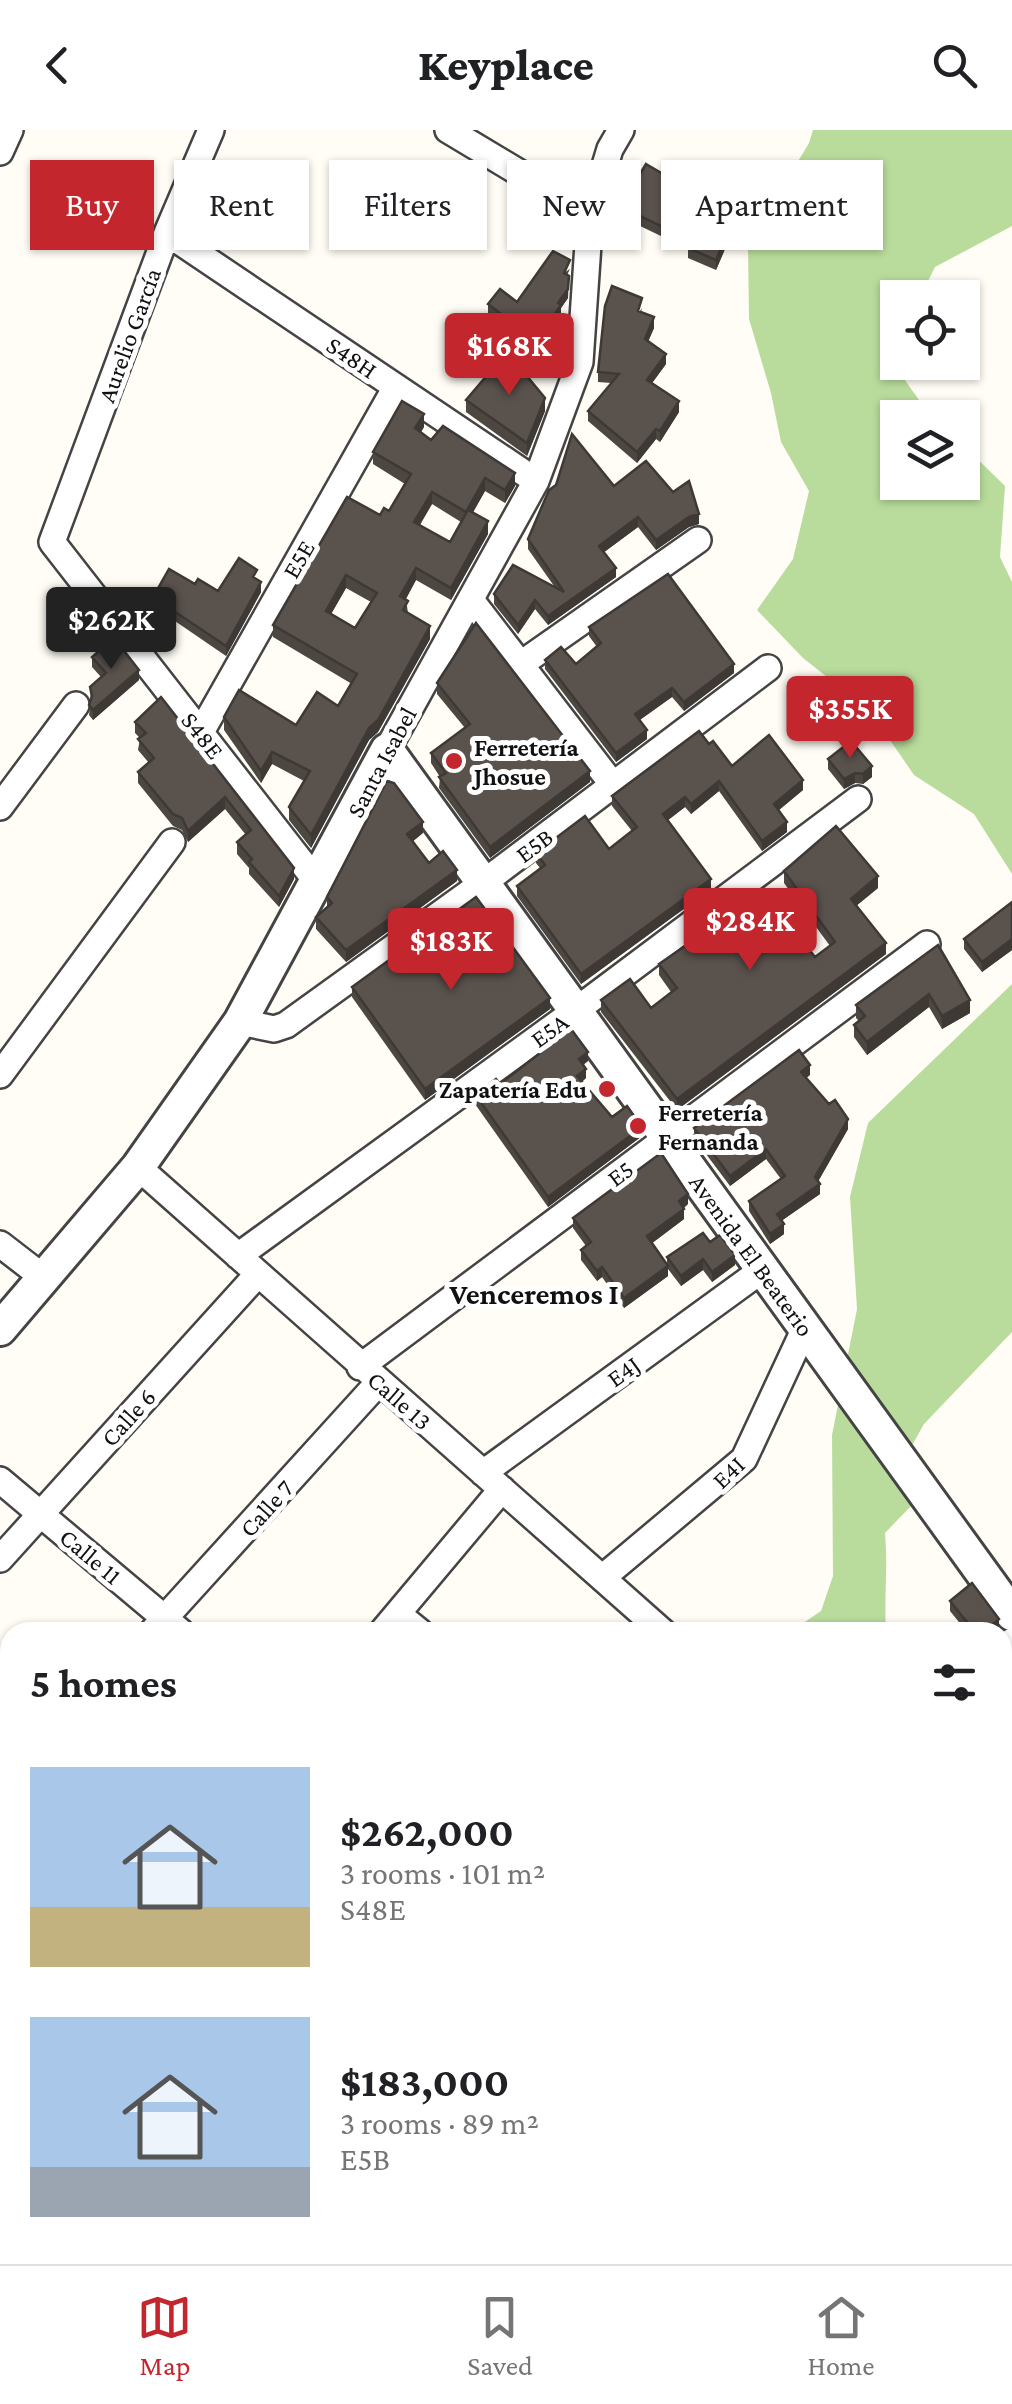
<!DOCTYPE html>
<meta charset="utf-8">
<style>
:root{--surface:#fff;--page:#f2f2f2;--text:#202124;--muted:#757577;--line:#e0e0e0;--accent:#c4262e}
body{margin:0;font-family:"Crimson Pro",serif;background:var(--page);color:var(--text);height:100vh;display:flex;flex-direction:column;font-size:38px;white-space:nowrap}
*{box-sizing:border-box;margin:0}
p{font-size:32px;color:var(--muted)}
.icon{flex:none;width:55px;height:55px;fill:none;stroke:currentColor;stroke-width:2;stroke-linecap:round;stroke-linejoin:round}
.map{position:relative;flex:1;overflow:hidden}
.sheet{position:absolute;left:0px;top:1492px;width:1012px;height:642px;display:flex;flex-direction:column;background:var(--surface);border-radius:30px 30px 0 0;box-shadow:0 2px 8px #0004}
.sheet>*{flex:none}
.banner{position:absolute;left:30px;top:30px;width:952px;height:90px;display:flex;gap:20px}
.controls{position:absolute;left:880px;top:150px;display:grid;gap:20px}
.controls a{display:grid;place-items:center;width:100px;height:100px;border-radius:0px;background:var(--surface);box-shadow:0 2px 8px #0004;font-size:50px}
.price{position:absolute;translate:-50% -85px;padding:0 22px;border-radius:10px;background:var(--accent);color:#fff;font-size:32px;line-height:65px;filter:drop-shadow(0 2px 5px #0008)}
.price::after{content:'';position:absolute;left:50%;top:60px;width:30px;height:22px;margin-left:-15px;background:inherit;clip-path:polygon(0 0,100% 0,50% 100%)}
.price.selected{background:#222;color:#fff}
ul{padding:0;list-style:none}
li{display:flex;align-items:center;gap:30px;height:250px;padding:0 30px}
li span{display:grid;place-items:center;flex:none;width:280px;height:200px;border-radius:0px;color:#555}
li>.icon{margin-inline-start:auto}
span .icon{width:120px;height:120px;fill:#fffc;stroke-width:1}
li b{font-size:42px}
h2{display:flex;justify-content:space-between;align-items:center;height:120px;padding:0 30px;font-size:42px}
.tag{padding:0 35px;border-radius:0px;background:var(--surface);box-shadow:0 2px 8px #0004;font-size:35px;line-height:90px}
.tag.selected{background:var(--accent);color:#fff}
header{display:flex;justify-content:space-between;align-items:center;height:130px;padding:0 30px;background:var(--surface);font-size:45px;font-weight:800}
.tabs{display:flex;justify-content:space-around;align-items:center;height:140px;border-top:2px solid var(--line);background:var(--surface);font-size:28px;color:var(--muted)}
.tabs a{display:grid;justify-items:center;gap:5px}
.tabs .selected{color:var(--accent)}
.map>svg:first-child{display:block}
.forest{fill:#b9dc9c}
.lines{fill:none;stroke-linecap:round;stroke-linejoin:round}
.minor-casing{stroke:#444;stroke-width:30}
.tertiary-casing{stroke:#444;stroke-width:38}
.minor{stroke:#fff;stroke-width:25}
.tertiary{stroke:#fff;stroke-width:32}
.wall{fill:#4d4742;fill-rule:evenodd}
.shaded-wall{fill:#3f3936}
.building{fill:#5a524d;stroke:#3f3936;stroke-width:2.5;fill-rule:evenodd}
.poi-dot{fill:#c4262e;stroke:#fff;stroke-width:4}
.labels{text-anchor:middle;stroke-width:10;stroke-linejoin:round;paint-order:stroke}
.street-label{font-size:25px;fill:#111;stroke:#fff}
.poi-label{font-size:25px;font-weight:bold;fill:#111;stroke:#fff;text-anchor:start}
.quarter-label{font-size:30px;font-weight:bold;fill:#111;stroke:#fff}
</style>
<header><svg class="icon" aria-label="back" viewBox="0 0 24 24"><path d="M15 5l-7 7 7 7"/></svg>Keyplace<svg class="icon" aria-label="search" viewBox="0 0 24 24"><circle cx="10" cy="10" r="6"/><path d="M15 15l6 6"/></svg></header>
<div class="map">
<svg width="1012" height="2134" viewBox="0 0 1012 2134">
<rect width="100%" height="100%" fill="#fffdf5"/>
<path class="forest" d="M813,0h199v96l-77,41 -15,30 -22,1 -1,46 -7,15 41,58 -33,1v64h64l1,-37 42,41 -5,71 12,25v292l-38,-60 -60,-39 -44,-64 -67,-53 -46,-48 36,-51 16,-68 -28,-49 -10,-49 -22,-74 -1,-74 61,-102z
M1012,854v348l-88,92 -30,53 18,28 -27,28c3,34 -1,66 1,99h-96l31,-21 12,-35 -1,-141 25,-126 -7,-112 18,-74z"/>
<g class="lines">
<g class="minor-casing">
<path id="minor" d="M211,0l-44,103 -115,309 265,340
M448,0l142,85
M0,22l10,-22
M167,103l369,248
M471,470l142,185
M521,534l177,-124
M201,602l195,-345
M387,620l149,-269 44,-119 10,-147 20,-66 11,-19
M0,677l76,-102
M240,892l34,7 12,-4 197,-142 285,-215
M0,945l172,-233
M138,1037l525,465
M0,1114l44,34
M238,1126l337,-245 283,-212
M360,1237l567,-423
M483,1343l279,-203
M0,1350l181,152
M0,1429l257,-284
M602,1448l142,-119 61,-131
M399,1485l21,17
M152,1502l227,-250
M382,1502l120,-143
M1002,1519l10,-8
M0,1664l10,-11
M1002,1671l10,-9
M1002,1828l10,-8
M1002,1983l10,13
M0,2003l10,-7
M401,2125l11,9
M160,2134l13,-9
M653,2134l10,-9
M822,2134l10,-9"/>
</g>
<g class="tertiary-casing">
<path id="tertiary" d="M0,1199l138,-162 102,-145 147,-272 625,864"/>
</g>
<use href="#minor" class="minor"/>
<use href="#tertiary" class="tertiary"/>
</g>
<path class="wall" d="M668,57l61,29v-7l31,-1 -13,22 -13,-8v6l-18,42 -28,-12v-9l-50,-24 -4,12 -22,-9v-10l4,-11 -3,-1v-10z
M570,139l-3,6 1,23 -7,10v6l-25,36 -48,-37v-9l29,-2z
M642,178l-1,4 13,16 -6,13 18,23 -14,19 27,29 -19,30 -4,-3 -19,24 -49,-42v-10l23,-28 -13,-1v-10z
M466,270l79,11 -18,45 -61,-44z
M424,297l-3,5 10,8 84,46 -10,17 -20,-12 -12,21 15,22 -37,66 -35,-20 -10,19 2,14 22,26 -52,93 -9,8 -58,108 -22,-28v-13l15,-26 -32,-17 -11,19 -37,-53v-13l72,8 42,-19 14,-22 -79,-47v-12l107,-110 9,-4 16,-27 -32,-20v-12zM432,374l29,18 -11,20 -30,-17zM346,458l25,14 -16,26 -24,-14z
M614,356l85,38 -10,3 -33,23 -18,-23 -34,25 12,25 -68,48 -13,-16 -17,25 -24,-30v-10l60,-8 -26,-37v-10z
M257,450l4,12 -35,64 -73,-50v-9l42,-13 23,7z
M589,497l145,46 -50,38 -12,-14 -32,23 7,19 -31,23 -71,-93v-9l31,4 21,-17 -8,-11z
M92,527l47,23 -46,40 -4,-5 2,-15 -1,-13 11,-10 -9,-10z
M437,553l153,99 -100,76 -51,-70 1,-11 -9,-14v-10l34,-25 -28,-34z
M161,567l133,182 -15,28 -30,-33v-6l-12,-14v-12l9,-7 -21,-26 -37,33 -6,-12 -9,-4 -35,-43v-11l11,-9 -11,-13 2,-12 -5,-5v-11z
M709,614l23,22 71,24 -24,20 8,22 -25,19 -43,-60 -28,23 -6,-7 -17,13 43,69 -130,95 -64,-88v-10l23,-18 -4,-5v-10l73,-4 23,-18 -20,-25v-10z
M828,629l44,18 -9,7 -8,-1 -11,6 -16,-20z
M423,703l-10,8 16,22 28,18 -111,81 -30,-33v-12l11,-9v-11z
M784,741l94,17 -22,18 30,48 -209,156 -76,-98v-12l50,8 20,-16 -12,-17v-11l28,-15 72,-7 56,15 15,-11 -46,-63z
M1012,772v48l-30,22 -18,-23v-10z
M938,815l32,68 -28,16 -13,-22 -62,48 -13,-18v-12l5,-4 -3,-3v-13z
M352,857l198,22 -125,91 -73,-103z
M588,931l-5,4 3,13 -4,4 30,35 30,19 -94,71 -73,-103v-10l25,-10z
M810,945l-4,3 42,51 -30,52 2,13 -39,27 3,13 -14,10 -21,-33v-10l32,-22 -15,-20 -36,27 -36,-48v-10z
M688,1074l-4,4v11l-32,24 15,21v-7l43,-15 25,23 -23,17 -9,-12 -22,16 -13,-17v7l-44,32 -22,-31 -5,4 -16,-21v-10l5,-4 -13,-18v-10z
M950,1471l49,29 -3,2h-29l-17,-21z"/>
<path class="shaded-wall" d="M760,68v10l-13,22v-10z
M638,85v10l-4,12v-10z
M734,89v9l-18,42v-10z
M569,146l-1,22 -7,10v6l-25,36v-9l22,-38z
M654,187v11l-9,21v-10z
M666,224v10l-19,26v-10z
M545,268v13l-18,45v-13z
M679,271v11l-19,30v-11z
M424,284v13l-9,14v-13z
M656,299v10l-19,24v-11z
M515,343v13l-10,17v-13z
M485,348v13l-19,34v-13z
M432,362v12l-18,30v-12z
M699,384v10l-10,3 -33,23v-10l33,-23z
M638,387v10l-39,29v-10z
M488,391v13l-37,66v-12z
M416,438v12l-16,29v-13z
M616,438v9l-68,48v-9z
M346,445v13l-20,35v-12z
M261,452v10l-35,64v-10z
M535,470v9l-17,25v-9z
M430,496v13l-52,93 -9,8 -58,108v-13l58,-107z
M734,534v9l-50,38v-9z
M139,540v10l-46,40v-10z
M672,558v9l-37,26v-9z
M647,600v9l-31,23v-9z
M272,622v12l-11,19v-12z
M872,636v11l-9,7v-10z
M590,641v11l-100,76v-11z
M855,643v10l-11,6v-10z
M803,650v10l-29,24v-10z
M719,651v10l-28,23v-10z
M225,667v12l-37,33v-11z
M685,667v10l-22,17v-10z
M423,692v11l-16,13v-12z
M787,692v10l-25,19v-10z
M294,738v11l-15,28v-11z
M457,740v11l-111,81v-12z
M878,746v12l-27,22v-11z
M711,749v10l-130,95v-10z
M1012,809v11l-30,22v-10z
M886,813v11l-209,156v-11z
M929,864v13l-62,48v-13z
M550,868v11l-125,91v-11z
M970,870v13l-28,16v-13z
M588,922v9l-9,7v-9z
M810,935v10l-9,7v-10z
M586,939v9l-9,7v-9z
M848,989v10l-33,58v-10z
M642,997v9l-94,71v-10z
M766,1019v10l-36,27v-10z
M820,1054v10l-43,30v-10z
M688,1064v10l-9,7v-10z
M684,1079v10l-37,28v-11z
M784,1094v10l-14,10v-10z
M735,1125v10l-23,17v-10z
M703,1129v11l-22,16v-10z
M668,1136v10l-44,32v-10z
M602,1137v10l-5,4v-10z
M999,1489v11l-3,2h-12z"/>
<path class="building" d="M646,34l22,13 -5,8 71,34 -18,41 -28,-12 4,-7 -54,-26 -4,12 -22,-9 8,-18 -7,-4 19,-26 8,4z
M741,57l19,11 -13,22 -18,-11z
M553,121l17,9 -6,13 5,3 -1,13 -10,14 3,2 -25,36 -48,-37 12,-15 17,13z
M612,156l30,12 -4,13 16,6 -9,22 21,15 -19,26 32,21 -19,30 -4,-2 -19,23 -49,-41 31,-37 -21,-2 7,-66z
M507,222l38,46 -18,45 -61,-43z
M402,271l22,13 -9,14 16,12 12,-14 72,47 -10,17 -20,-12 -19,34 -34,-20 -18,30 36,20 18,-32 20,11 -37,67 -35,-20 -16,28 8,5 -5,9 27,16 -52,94 -9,8 -58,107 -22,-28 21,-36 -38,-19 -11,19 -37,-54 15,-27 57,35 21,-33 21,14 19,-32 -84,-49 74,-128 33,18 4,-7 5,3 22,-37 -38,-22zM346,445l31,18 -22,35 -29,-17z
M572,304l42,52 32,-25 27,31 16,-11 10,33 -10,3 -33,23 -18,-23 -39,29 17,22 -68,48 -13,-16 -17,25 -24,-31 19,-29 51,27 -36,-53 21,-49 7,-5z
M239,428l18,12 -4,7 8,5 -35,64 -73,-49 16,-28 26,15 3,-5 20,12z
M668,444l66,90 -50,38 -12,-14 -37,26 12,16 -31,23 -71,-93 16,-13 15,17 25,-21 -12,-16z
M476,493l114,148 -100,76 -51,-70 7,-4 -15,-20 39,-29 -33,-41z
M114,508l25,32 -46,40 -4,-5 3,-9 -2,-9 16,-14 -14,-16z
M161,567l133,171 -15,28 -30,-34 3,-3 -15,-17 14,-12 -26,-33 -37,34 -6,-13 -9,-4 -35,-42 16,-14 -16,-19 8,-6 -11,-11z
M699,601l10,13 4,-3 19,25 37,-31 34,45 -29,24 13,18 -25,19 -43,-60 -28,23 -6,-7 -22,17 48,65 -130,95 -64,-88 28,-21 -9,-12 49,-37 24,33 28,-22 -25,-31z
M851,611l21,25 -9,8 -8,-1 -11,6 -16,-20z
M387,651l7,2 29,39 -16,12 22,29 14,-12 14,19 -111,80 -30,-33 16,-14 -5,-6z
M836,696l42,50 -27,23 35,44 -209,156 -76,-99 29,-21 21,29 26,-20 -18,-24 26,-18 2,3 50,-37 22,30 27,-21 29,36 20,-15 -51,-71z
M476,767l74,101 -125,91 -73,-102z
M1012,772v37l-30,23 -18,-23z
M938,815l32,55 -28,16 -13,-22 -62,48 -13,-17 11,-9 -9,-11z
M571,899l17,23 -9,7 7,10 -9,7 35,41 15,-11 15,21 -94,70 -73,-103 21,-15 4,5z
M799,920l11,15 -9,7 28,32 6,-4 13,19 -33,58 5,7 -43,30 7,10 -14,10 -21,-33 36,-25 -19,-27 -36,27 -36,-48z
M661,1023l27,41 -9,7 5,8 -37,27 21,30 -44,32 -22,-31 -5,4 -16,-21 10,-8 -18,-24z
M703,1103l7,9 10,-7 15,20 -23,17 -9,-13 -22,17 -14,-19z
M972,1453l27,36 -15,13h-9l-25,-31z"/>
<g class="poi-dot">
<circle cx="454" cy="631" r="10"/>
<circle cx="607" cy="959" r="10"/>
<circle cx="638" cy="996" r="10"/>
</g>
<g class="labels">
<g class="street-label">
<text transform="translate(129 205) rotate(-70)" y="9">Aurelio García</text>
<text transform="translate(352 227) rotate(34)" y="9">S48H</text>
<text transform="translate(298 429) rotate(-60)" y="9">E5E</text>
<text transform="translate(203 605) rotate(52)" y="9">S48E</text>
<text transform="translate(381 632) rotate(-62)" y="9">Santa Isabel</text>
<text transform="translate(534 715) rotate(-37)" y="9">E5B</text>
<text transform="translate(549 900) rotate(-36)" y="9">E5A</text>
<text transform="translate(620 1043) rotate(-37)" y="9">E5</text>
<text transform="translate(752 1125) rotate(54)" y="9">Avenida El Beaterio</text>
<text transform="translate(623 1241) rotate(-36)" y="9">E4J</text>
<text transform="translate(400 1270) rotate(41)" y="9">Calle 13</text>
<text transform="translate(128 1287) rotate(-48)" y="9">Calle 6</text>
<text transform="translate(728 1342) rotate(-44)" y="9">E4I</text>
<text transform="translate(266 1378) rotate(-48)" y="9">Calle 7</text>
<text transform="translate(91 1426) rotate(40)" y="9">Calle 11</text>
</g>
<g class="poi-label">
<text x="474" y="626">Ferretería<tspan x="474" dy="29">Jhosue</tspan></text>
<text x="587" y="968" text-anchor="end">Zapatería Edu</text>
<text x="658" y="991">Ferretería<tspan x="658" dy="29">Fernanda</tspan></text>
</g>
<g class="quarter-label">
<text x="534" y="1174">Venceremos I</text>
</g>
</g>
</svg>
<div class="controls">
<a><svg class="icon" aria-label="locate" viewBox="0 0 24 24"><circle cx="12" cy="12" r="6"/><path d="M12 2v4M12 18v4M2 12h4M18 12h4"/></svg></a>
<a><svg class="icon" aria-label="layers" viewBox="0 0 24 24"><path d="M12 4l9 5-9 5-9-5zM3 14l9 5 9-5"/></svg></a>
</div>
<b class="price" style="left:509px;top:268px">$168K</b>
<b class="price selected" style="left:111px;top:542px">$262K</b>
<b class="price" style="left:850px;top:631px">$355K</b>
<b class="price" style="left:750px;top:843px">$284K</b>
<b class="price" style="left:451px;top:863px">$183K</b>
<div class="banner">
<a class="tag selected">Buy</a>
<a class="tag">Rent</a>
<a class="tag">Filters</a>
<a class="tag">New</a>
<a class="tag">Apartment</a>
</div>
<section class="sheet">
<h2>5 homes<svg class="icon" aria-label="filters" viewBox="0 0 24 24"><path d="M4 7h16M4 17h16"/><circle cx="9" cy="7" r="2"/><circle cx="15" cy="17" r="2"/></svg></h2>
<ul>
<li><span style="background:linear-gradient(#a9c7e8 70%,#c2b280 0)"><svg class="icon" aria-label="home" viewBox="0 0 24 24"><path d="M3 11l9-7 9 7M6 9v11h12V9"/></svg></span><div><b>$262,000</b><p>3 rooms · 101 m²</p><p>S48E</p></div></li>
<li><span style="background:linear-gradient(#a9c7e8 75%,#9aa5b1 0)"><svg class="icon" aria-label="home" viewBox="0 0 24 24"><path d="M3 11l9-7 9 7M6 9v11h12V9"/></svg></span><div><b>$183,000</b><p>3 rooms · 89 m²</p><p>E5B</p></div></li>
</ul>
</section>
</div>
<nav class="tabs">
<a class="selected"><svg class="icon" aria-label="map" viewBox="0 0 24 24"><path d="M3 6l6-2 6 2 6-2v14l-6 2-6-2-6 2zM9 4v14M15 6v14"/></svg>Map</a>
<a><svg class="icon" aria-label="saved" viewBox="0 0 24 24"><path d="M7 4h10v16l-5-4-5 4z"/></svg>Saved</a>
<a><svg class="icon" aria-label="home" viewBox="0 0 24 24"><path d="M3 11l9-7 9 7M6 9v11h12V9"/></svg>Home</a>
</nav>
